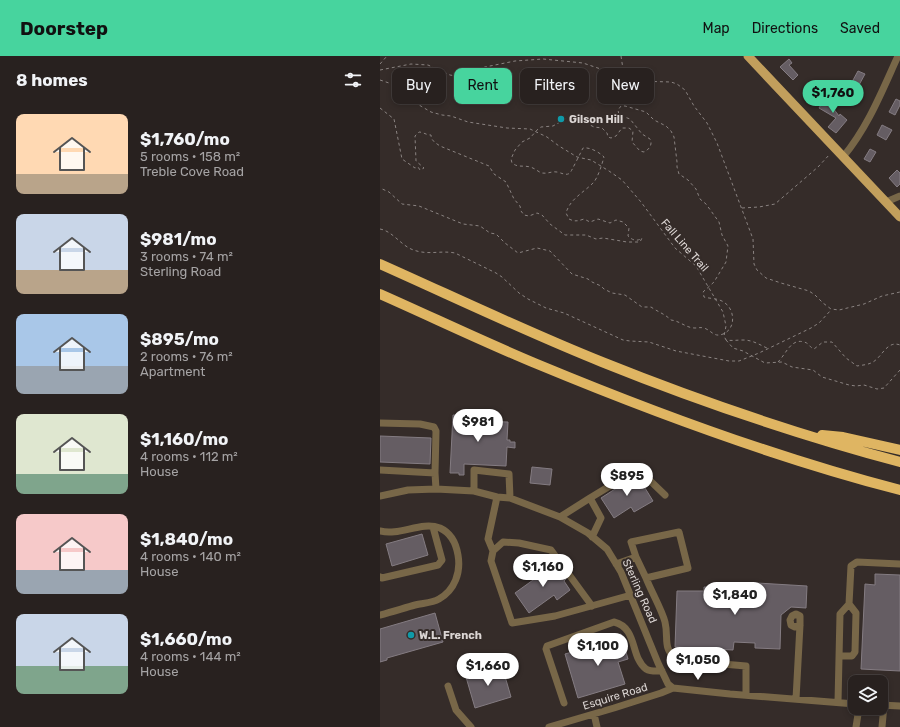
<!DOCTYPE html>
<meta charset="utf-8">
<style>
:root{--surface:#28211f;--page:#342e2c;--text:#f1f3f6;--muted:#a5a3a4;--line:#443e3d;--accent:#47d49e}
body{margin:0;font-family:Rubik,sans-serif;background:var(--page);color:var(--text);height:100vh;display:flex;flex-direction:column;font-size:15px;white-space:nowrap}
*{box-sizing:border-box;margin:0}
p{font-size:13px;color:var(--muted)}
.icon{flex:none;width:22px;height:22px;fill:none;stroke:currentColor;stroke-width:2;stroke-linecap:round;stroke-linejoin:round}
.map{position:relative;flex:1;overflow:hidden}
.details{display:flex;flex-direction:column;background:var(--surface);width:380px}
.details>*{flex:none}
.top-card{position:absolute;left:12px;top:12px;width:380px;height:36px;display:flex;gap:8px}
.buttons{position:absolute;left:468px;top:619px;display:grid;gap:8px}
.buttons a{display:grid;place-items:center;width:40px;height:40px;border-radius:8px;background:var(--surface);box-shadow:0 2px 6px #0003,0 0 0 1px var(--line);font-size:20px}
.price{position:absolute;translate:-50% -34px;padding:0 9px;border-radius:14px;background:#fff;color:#222;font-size:13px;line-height:26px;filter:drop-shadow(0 1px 2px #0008)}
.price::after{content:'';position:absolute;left:50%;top:24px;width:12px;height:9px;margin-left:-6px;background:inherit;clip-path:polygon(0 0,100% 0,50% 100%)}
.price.selected{background:var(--accent);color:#111}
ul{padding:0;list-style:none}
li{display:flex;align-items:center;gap:12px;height:100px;padding:0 16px}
li span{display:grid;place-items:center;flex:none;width:112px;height:80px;border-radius:8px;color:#555}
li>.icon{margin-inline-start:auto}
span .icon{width:48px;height:48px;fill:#fffc;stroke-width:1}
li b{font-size:17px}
h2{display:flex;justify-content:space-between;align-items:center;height:48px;padding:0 16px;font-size:17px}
.tag{padding:0 14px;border-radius:8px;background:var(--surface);box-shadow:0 2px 6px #0003,0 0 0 1px var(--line);font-size:14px;line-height:36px}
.tag.selected{background:var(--accent);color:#111}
header{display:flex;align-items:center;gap:24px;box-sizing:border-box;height:56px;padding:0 20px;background:var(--accent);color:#111}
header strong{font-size:19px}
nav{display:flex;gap:22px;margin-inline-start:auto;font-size:14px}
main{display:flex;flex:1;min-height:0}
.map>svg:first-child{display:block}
.building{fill:#655d63;stroke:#847c82}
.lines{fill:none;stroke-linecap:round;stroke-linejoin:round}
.path{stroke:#8a8381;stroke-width:1;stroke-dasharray:3 3;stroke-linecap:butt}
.minor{stroke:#786748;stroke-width:7}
.major{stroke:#c29f5c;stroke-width:9}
.highway{stroke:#dfb562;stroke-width:10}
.culture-dot{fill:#0f9aa8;stroke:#352c29;stroke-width:1.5}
.labels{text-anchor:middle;stroke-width:4;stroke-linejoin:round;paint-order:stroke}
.poi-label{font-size:11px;font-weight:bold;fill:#dbd5d3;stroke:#352c29;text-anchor:start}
.street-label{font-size:11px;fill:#dbd5d3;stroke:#352c29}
</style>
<header>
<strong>Doorstep</strong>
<nav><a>Map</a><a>Directions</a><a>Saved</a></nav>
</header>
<main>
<section class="details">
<h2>8 homes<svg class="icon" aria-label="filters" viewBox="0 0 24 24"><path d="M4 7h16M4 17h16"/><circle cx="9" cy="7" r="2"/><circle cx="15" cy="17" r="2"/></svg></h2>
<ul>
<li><span style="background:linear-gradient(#ffd9b3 75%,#b9a48a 0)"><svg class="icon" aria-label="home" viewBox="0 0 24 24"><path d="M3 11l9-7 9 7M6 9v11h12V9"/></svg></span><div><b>$1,760/mo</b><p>5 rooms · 158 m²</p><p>Treble Cove Road</p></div></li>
<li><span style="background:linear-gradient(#c9d6e8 70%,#b9a48a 0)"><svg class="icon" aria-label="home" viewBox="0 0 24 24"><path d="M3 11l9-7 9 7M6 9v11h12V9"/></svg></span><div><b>$981/mo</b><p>3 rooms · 74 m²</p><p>Sterling Road</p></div></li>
<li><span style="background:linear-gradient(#a9c7e8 65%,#9aa5b1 0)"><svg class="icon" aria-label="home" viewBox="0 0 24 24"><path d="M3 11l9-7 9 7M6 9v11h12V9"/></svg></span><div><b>$895/mo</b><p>2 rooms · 76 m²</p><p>Apartment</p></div></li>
<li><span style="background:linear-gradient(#dfe7d0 75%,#7fa58c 0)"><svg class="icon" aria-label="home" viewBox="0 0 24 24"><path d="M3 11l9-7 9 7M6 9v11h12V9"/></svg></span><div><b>$1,160/mo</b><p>4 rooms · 112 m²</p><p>House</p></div></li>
<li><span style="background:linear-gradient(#f6c9c9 70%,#9aa5b1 0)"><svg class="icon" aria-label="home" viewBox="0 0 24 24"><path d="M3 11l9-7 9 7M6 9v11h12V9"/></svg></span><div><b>$1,840/mo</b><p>4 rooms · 140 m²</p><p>House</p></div></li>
<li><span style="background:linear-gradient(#c9d6e8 65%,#7fa58c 0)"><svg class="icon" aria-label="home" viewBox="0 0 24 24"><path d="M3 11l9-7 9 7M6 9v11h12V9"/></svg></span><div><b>$1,660/mo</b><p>4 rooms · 144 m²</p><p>House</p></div></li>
</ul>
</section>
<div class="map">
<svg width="520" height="671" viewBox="0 0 520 671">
<rect width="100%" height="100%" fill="#352c29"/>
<path class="building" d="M409,3l3,4 -3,2 9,10 -5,5 -13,-13z
M478,15l7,3 -6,11 -7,-3z
M447,39l9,5 -2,2 2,2 -3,4 6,8 1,-2 7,6 -11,13 -8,-6 8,-9 -17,-10z
M516,43l4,2v4l-5,10 -6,-3z
M502,69l10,5 -6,10 -9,-5z
M490,93l6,3 -6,10 -6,-3z
M517,114l3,3v11l-3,3 -8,-9z
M73,359l23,1v5l32,1 -1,18h3v2h5v6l-8,-1 -1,19 -42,-2v11h-5v-2h-9z
M0,380l51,2 -1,26 -50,-2z
M152,411l20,2 -2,16 -20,-2z
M257,419l16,26 -19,11 -3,-5 -17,11 -13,-20z
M42,478l6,21 -36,11 -6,-22z
M170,506l10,14 2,-2 4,5 -2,2 6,9 -13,10 -3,-5 -25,18 -14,-20 25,-18 -3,-4z
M495,518l25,1v96l-39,-2 4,-85 10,1z
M377,527l50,3 -1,22 -15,-1 -10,8 -1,34 -25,-1v-5l-21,-1 -1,8 -58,-3 2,-56h27v-4l53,2z
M55,557l8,29 -56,16v2l-7,2v-33z
M241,578l7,25 -10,3 7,22 -47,14 -13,-44 39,-11 -1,-4z
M122,610l9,31 -36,11 -9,-31z"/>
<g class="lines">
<path class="path" d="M241,0l2,13 3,7
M0,8l7,-8
M0,14l31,-6 17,1 22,10 6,1 29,-9 30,-6 28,-2 40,4 53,18 35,1 6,2 8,6 9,16 13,17 10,20 36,96 1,25 3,6 9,8 15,5 28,8 6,4 8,8 8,6 8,1 25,-6 18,-8 18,-4
M0,24l12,4 9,4 18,17 12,7 11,3 9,1 17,6 39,6 23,1 17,8 12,9 18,11 14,3 18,11 13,9 19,22 34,46 21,18 27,46 3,14 -2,10 2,4c6,1 11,0 17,0 10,0 17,5 26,9
M0,52l14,11 8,40 13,9 3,-1 2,3 4,-2 -8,-7 -1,-25 4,-4c4,0 7,3 12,3 0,6 5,8 9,11l49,20 5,8 12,8 8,17 6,7 1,5 3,4 5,1 8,-3 5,2 8,9 15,11h21l10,4 7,-1 24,4h13l2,-4c-5,4 -10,2 -14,-2l1,-8 -6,-6 -7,-2 -6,3 -12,-4 -8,3 -6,-3c-6,2 -9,3 -15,0l-3,-6c4,-14 17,-20 27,-30 5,-5 9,-19 11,-26 -5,-5 -14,-10 -21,-9 -2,4 -12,24 -13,25 -4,3 -8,0 -13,-1 -5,-1 -9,2 -15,1 -4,-1 -7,-5 -12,-6 -6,-2 -12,1 -18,-4l-1,-4 4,-9 7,-8 8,-4 8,-9 3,-2 12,-1 14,-8 19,5 8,4 8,1 5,5 1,4 3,1 5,-2 6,-8h7l4,3 -1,11 8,9 4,1c5,-2 9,-8 6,-13l-8,-5 -12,-15 -11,-4 -1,-5 3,-4h4l21,6 8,8 12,6 5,5 3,6 3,25v5l2,7 9,6 8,9 4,10 6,5 13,18 3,13 6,11 -2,16 -12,20 -11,10 1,5c7,2 15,1 21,6 10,7 11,26 -2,31 -9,4 -12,-4 -19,-6 -4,-1 -6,0 -9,0 -9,0 -15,-7 -24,-8 -6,-6 -13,-8 -20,-13h-9l-17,-12 -13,-2 -8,-4 -3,-3 -9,-4 -4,-3 -16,-5 -22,-23 -13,-3 -19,5 -13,-10 -9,-9 -6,-1 -10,-7 -17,-2 -44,-18 -17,-2 -13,-12 -9,-4
M362,152l17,-1 16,-3 43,-37 12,-13
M0,173c12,2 20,15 31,20 16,7 29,1 44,4l41,20 6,4 17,16 9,6 18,9 18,5 59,27 7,1 19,1 27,9 53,10h10l20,-8 52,-25 8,-5 12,-13
M346,284l7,8 10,3 22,12 17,-1 10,5 21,3 9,7 27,8 7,1 8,-1 13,4 7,-1 16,-18
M398,306c8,-8 13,-24 26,-20 5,1 5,5 10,7l9,-7h9l14,16 11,8c5,-1 11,-1 16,-4 9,-5 14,-22 27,-17"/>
<path class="minor" d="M463,101c25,-30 39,-66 55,-101
M506,146l14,-6
M0,367l40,1 14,3 2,4 -1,42 1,16
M0,414l55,3
M94,435v-21l35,4 1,24
M0,440l28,-6 28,-1 38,2 23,6 13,1 50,19 28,16 19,16 14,23 37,91 10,21 5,4
M210,442l46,-28 4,1 25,24
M180,461l30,-19 11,20 -9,19
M0,475c20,5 41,-10 60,-3 11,5 16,15 18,27 3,17 -3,35 -19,44 -7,4 -16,4 -24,6 -11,3 -23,7 -35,10
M113,495l-5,-12 9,-42
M256,501l10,21
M236,508l20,-7 -5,-15 48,-10 9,36 -42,10c5,13 16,32 19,44 4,17 -3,24 11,38l70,6v29
M0,521l2,1 56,-13 4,-5 -9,-33
M212,550l-41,-56 -32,-7 -16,-1 -10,9 -2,10 21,62 43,-7 76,-21
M459,600h13l3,-4 1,-39 -7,-9
M68,630l8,24 15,17
M416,643l4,-74v-9l-4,-2 -4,2 -2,4 1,5 4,2 5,-2
M458,646l2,-88 9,-10 2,-38 6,-4 43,2
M184,647l-18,-54 1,-3 67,-24c24,6 16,35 32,47 5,3 11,2 16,2
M501,649l19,1
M214,658l3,13
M169,671l65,-19 47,-15 12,-5 57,6 125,10
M476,671l3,-19
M502,671l2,-22"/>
<path class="major" d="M368,0l152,161"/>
<path class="highway" d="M0,208c74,33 147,68 222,98 97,39 197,73 298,100
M0,238c52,23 104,48 157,70 118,49 239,94 363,126
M442,379l21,2 57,13"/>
</g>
<g class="culture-dot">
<circle cx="181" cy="63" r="4"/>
<circle cx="31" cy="579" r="4"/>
</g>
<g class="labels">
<g class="poi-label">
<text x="189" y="67">Gilson Hill</text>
<text x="39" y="583">W.L. French</text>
</g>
<g class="street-label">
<text transform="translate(305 189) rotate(49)" y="4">Fall Line Trail</text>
<text transform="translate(260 535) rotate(66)" y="4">Sterling Road</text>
<text transform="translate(235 640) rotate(-17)" y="4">Esquire Road</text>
</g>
</g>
</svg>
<div class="buttons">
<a><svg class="icon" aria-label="layers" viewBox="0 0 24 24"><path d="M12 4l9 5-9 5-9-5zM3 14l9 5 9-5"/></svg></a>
</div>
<b class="price selected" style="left:453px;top:58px">$1,760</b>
<b class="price" style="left:98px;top:387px">$981</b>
<b class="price" style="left:247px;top:441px">$895</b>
<b class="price" style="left:163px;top:532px">$1,160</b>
<b class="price" style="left:355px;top:560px">$1,840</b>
<b class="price" style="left:218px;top:611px">$1,100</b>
<b class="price" style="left:318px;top:625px">$1,050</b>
<b class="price" style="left:108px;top:631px">$1,660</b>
<div class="top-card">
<a class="tag">Buy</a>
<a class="tag selected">Rent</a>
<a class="tag">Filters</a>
<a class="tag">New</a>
</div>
</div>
</main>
